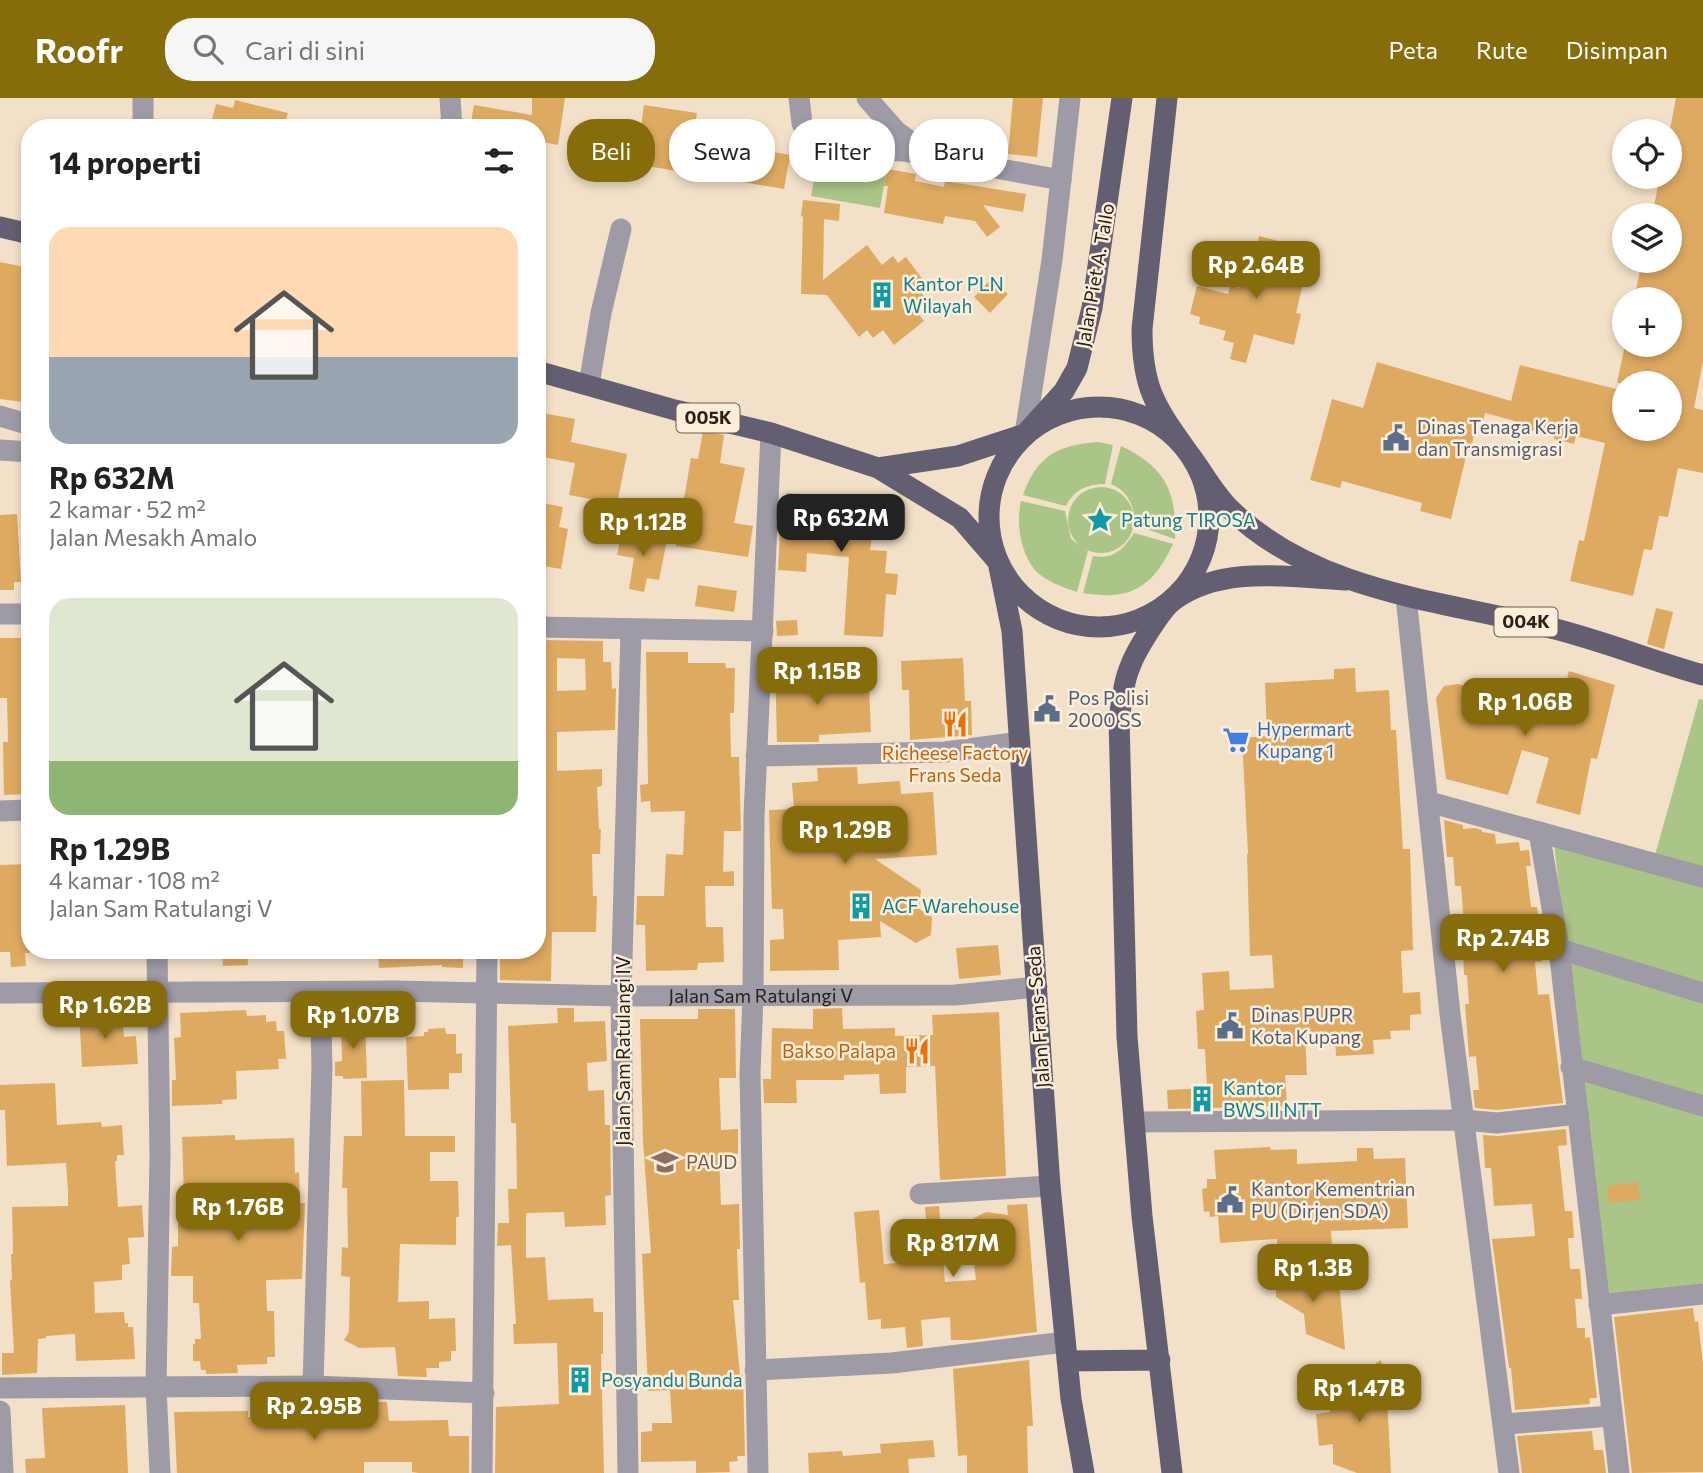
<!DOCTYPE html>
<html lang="id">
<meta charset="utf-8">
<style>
:root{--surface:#fff;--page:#f6f6f6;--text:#222;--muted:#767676;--accent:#876c0b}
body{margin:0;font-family:Commissioner,sans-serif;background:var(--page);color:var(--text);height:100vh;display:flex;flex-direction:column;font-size:26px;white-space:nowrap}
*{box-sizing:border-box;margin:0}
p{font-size:23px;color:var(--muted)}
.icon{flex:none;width:38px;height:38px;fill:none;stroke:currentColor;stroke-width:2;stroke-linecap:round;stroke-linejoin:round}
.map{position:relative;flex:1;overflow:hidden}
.sheet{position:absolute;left:21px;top:21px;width:525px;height:840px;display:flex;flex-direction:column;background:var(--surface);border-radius:28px;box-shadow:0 4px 10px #0003}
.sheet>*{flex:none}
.banner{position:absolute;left:567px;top:21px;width:665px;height:63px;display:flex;gap:14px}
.tools{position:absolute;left:1612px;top:21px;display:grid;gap:14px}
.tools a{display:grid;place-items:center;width:70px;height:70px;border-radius:50%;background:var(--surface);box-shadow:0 4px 10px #0003;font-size:35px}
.price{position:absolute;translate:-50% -60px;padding:0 16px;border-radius:14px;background:var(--accent);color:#fff;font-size:23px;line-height:46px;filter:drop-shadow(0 2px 4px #0008)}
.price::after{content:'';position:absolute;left:50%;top:42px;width:21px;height:16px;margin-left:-10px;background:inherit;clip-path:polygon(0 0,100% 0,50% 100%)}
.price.current{background:#222;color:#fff}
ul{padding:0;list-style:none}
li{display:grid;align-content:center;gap:14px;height:371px;padding:0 28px}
li span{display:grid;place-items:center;height:217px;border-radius:21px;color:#555}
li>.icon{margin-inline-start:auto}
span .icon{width:126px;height:126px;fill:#fffc;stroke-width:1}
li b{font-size:30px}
h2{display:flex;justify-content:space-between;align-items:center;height:84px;padding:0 28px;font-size:30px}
.pill{padding:0 24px;border-radius:28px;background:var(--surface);box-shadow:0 4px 10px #0003;font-size:24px;line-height:63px}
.pill.current{background:var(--accent);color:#fff}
header{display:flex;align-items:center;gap:42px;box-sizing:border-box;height:98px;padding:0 35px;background:var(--accent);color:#fff}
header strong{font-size:33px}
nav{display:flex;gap:38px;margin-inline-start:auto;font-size:24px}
.search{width:490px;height:63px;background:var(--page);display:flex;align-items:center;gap:18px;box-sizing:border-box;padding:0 24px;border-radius:28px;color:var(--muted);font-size:26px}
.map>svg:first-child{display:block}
.green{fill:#aac587}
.building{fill:#deaa62;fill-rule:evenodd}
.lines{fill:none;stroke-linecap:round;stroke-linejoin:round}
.minor{stroke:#9e9aa6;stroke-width:21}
.major{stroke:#645e72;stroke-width:21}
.labels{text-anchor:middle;stroke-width:5;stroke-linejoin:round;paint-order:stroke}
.shield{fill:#fdeedb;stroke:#695f53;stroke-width:2}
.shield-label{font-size:18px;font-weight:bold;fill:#292219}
.street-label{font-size:19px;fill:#292219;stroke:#fdeedb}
.culture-label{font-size:19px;fill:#0d838f;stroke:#fdeedb;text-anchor:start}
.service-label{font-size:19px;fill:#4e5e75;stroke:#fdeedb;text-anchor:start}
.shop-label{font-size:19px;fill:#366cbe;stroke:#fdeedb;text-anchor:start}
.food-label{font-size:19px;fill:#c56008;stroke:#fdeedb}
.education-label{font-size:19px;fill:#785e54;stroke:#fdeedb;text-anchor:start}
</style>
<header>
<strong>Roofr</strong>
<div class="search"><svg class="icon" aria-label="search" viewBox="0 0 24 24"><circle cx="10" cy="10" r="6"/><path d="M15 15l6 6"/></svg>Cari di sini</div>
<nav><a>Peta</a><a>Rute</a><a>Disimpan</a></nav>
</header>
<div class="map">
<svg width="1703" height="1375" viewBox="0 0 1703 1375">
<rect width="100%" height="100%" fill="#f3e0c8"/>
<path class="green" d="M817,64l69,12 -6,34 -69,-12z
M1098,344l15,3 -8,39c-18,0 -31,6 -39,22l-43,-11c14,-39 34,-50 75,-53z
M1121,348c44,21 56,45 54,93l-40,-14c0,-18 -7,-34 -24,-41z
M1068 422a33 33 0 1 1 66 0a33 33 0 1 1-66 0Z
M1021,403l44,10 6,28 17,12 -11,41c-13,-4 -34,-12 -43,-23 -14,-19 -18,-46 -13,-68z
M1134,435l39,11c-20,43 -42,57 -90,49l10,-37c20,4 31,-7 41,-23z
M1699,601l4,1v168l-48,-13z
M1554,746l149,40v398l-3,5 -94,7z"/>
<path class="building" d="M532,0h33l-7,47 -21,-4v-13h-67l4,-23 58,10z
M1013,0h30l-6,59 -29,-3z
M1676,0h27v264l-9,46 9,2v63l-25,-5 -10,49 -9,-1 -7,34 -8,-1 -11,47 -63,-15 9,-41 5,1 21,-98 -29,-7 -2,8 -20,-5v-3l-40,-10 1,-5 -30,-8 -2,8 -6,-1 -5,24h-3l-18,75 -31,-8 2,-8 -80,-22 -2,7 -30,-8 22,-81 31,9 14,-46 134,39 9,-36 104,26v38h46v-46h-53l8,-38h45v-46h-36l8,-38h28v-46h-18l8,-38h10v-48z
M235,2l53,13 -4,15h-74l6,-24 17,4z
M644,7l53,8 -4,25 97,17 -6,34 -143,-24 6,-37 -6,-1z
M887,71l29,5 -1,7 29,6 1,-6 81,13 -3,18 -40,-7 17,22 -13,10 -12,-16 -30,-5 -2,8 -59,-11 4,-27h-4z
M803,102l37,4 -1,17 -15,-2 -1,61 44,-35 15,20 11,-9 5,7 8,-6 20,27 -7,6 5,6 -12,10 12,15 -30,24 -11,-15 -10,8 -6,-8 -8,7 -32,-42 -26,-1 2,-77 -2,-1z
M1259,138l23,6 -4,15 21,5 -1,3 9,2 -11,46 5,1 -7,31 -40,-11 -8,29 -16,-4 4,-16 -11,-3 3,-9 -27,-7 1,-7 -10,-3 7,-28 31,8 2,-9 10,3 9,-38 7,2z
M0,164l30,6v135l-30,-4z
M991,181l17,15 -18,19 -16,-16z
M537,314l38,7 -4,23 56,12 -10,50 -48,-9 6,-32 -38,-7z
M703,333l21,4 -4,28 25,5 -11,55 19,3 -5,31 -72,-11 15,-88 7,1z
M787,395l90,10 -7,47 17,1 -2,22 13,1 -2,21 -10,-1 -3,43 -39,-2 5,-78 -42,-4 -1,19 -28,-2 2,-39h3z
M537,404l26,5 -4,20 9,2 -7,40 -24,-4z
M17,416l4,68h-7v8h-14v-75z
M622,433l45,9 -8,40 -12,-2 -3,14 -15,-3 5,-31 -17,-3z
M698,487l39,6 -3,21 -39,-6z
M1656,510l17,4 -9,37 -17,-5z
M797,522l1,15 -21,1 -1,-15z
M0,540h24l1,7h5v149l-26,1 -1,-53h5l-1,-44h-7z
M539,542l64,1v21h8l1,27 4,-1 -1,42 -58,2v39l45,-2v17l-5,1 2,42h2l-1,25h-8l1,42h4l-1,36h-44l-1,49 -51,-1v-30h37v-300h2zM557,560l28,1 1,31 -29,1z
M646,554h42v11h37l1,5h9l-1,45h-4l1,44h8l2,74h-17l-1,41 11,-1v15h-29l1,41h17l1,35 -26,1 -1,7 -51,1 -1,-46h-9l1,-29h27l2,-42 17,1 2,-44 -34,1 -1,-11 -9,1 -1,-17 8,-1z
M963,560l2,43h6l1,34 -62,5 -1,-50h-7l-1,-29z
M775,566h36v26l58,-3 2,45 -52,3v7h-42z
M1355,570l1,24 33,-2 2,40h5l7,119h7l3,101 -12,1 2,42 17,-1 1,22 -11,1v15l-20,1 1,8 -18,1 1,14 -38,2 -1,-23 -30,2 2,40h-22l2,31 -119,3 -1,-19 40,-2 -2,-39h-7l-2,-38 8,-1 -2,-37 27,-2 1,19 44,-2 -2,-33 -22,1 -3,-102h1l-6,-116 25,-2 -2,-53 69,-4v-10z
M1569,573l46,14 -18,74 -6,-1 -11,57 -44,-12 13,-45 -27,-8 -14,45 -62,-16 -10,-81 8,-12 14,-2 101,26z
M857,669l1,17 42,-3 1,13 32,-2 4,63 -62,4 46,31 -2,19 13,8 -1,18 -15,8 -36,-22 1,16 -43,3 1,30 -69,1v-31l14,-1 -1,-30h-11l-3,-99 25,-1 -2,-26 26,-2 -1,-13z
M1444,722l19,5v4l12,-1 7,2v2l13,2 1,10 23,-2 1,9 9,-1 2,16h-5l5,41h6l3,28 2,26 -7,1 3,33 11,-1 14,109 -66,7 -22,-2 -2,-18h6l-3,-34 -7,1 -4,-53h4l-2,-29h-3l-1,-28h-7l-2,-22 10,-1 -3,-38h-6l-2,-29h-6z
M30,766v89h-5l1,13 -15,1 -1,-15h-10v-87z
M998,847l3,30 -42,4 -3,-31z
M222,852h25l1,15 -25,1z
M378,852h85v18l-21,-1v-2l-63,3z
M106,909v13l9,-1v5h8l1,13 12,-1 2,28 -56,3 -3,-58z
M557,910h17v14l31,-1 2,40 -20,2 1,28 16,-1 1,35h5l1,70 -6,1 1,29 -41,2 -1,-15 -38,1v45l19,-1 3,43 45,-2 1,14h9v42h-2l3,119h-109l1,-66 63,-3 -2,-61 -43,1 -1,-20h3l-5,-79 -14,1 1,-23h11l-1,-34h9l-1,-66h-5l-3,-97 50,-3z
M842,910l1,21 52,-1v8l38,-1 -1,-20 67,-3 7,164 -66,4 -5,-114 -29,1v26l-26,1 -1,-20 -35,1v5h-48l1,23h-33l-1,-24h8l1,-51 41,1v-20z
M698,911h37l1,69h-17l2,52 17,-1v25l-19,1 2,50 18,-1 1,45h-3l2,51h-6l7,75h3l2,81h-8l1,5 -9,1 1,10 -34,1v-12l-55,1v-30l11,-1v-8h20l-2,-33 -22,1 -6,-137 9,-1 -8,-112 -3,-122h58z
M246,912l1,6 19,-1v7l10,-1 1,10h7l2,28h-8l1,10 -43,2 1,28 -15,1v4l-50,2v-26h4l-2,-42 7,-1 -1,-24z
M365,922l2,58 -24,1v-3h-8v-14l7,-1 -1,-40z
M445,930l1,6h10v20l6,-1v20h-13v16l-41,1 -2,-53 18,-1v-4h4v-3z
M404,982l1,56h50v16h-25v29h28l1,36h-3v28l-56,-1 -2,58 31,-1v18l26,-1 1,33h-5v10l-12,1v6h-13l1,9h-4l-25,-1 -3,-29 -36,1 -15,-8 5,-8 1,-55 -9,-1 1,-29 6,1 -1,-60h-5l2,-52h18l-1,-55z
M55,985l2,42 44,-3 1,5 20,-2 2,30h-7v6h-2l3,46 24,-2 2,32 -16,1 2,26 -8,1v15l-28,2 1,31 29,-1 1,11h3v4h5l2,32 -59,2 -1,-27 -29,2v2l-8,1 -1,34 -35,2v-22h12l-4,-73h2l-1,-26h2l-1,-47 56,-1v-15l-2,-28 -59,3 -2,-56h-5v-25z
M1566,1031l1,16 -9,1 7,65h7l2,27h-6l2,31h10l2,30h-7l2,29h8v10l5,-1 7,61h-8l1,6 -75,6 -4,-42h-2l-17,-129 43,-3 -3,-32 -38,2 -3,-38h-6l-2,-33 15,1z
M235,1037v5l59,-2 1,35 4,-1 1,31h5l-3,76 -36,1 1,31h7l1,46h-8v7l-30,1 1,8 -32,1v-4h-5l-1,-9h-7v-17h2v-5h6l-2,-36h-6v-27h-22l1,-29 6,-1v-22h7l-3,-87z
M1270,1049l1,3 26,-1v15l60,-3v-13h16l1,11 31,-1 3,70 -77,3 1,14 -55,4v-10l-57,4 -2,-27 -8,1 -1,-6 -5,1 -2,-23 5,-1v-9h9l-2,-29z
M1638,1084l2,18 -31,3 -2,-17z
M1027,1106l10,128 -65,8h-21l-1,-23 -29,3 2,26 -16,2 -2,-21 -24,2v-10l-13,1 -3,-38 -5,1 -6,-71 25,-2 5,54 45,-4 -4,-53 14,-1 6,76 31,-2 -6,-50v-5l4,-7 12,-6 22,3 -1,-10z
M1277,1162l63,31 5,59 -39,-16 -2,-20 -28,-17z
M1693,1210l2,14 3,-1 5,43v108l-71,1 -18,-156z
M1029,1262l4,66h-6l1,47h-61v-18l-9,1 -5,-87z
M1381,1262l6,38 4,75h-34l-24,-9v-20l-14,2 -3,-32 14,-2 -1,-18z
M303,1303h18v15h30v-12l28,-2h8l2,19 59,-1 1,16h20v37h-50l-7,-1v-10h-48v11h-187l-3,-61 74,-1v6l56,-1z
M125,1307l3,68h-102l-1,-14 20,-1 -3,-50z
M1592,1333l2,19h9l3,23h-84l-5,-37z
M933,1342l2,17 -27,2 1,14h-100l-1,-20 34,-2 1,5 38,-3 -1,-9z"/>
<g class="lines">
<g class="minor">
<path d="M450,0l2,30"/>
<path d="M799,0l3,25 6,13 29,12 66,3 158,29"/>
<path d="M867,0l29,33 30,22"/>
<path d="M143,30v-30"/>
<path d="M589,287l12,-72 20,-84"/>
<path d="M0,318l30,9"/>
<path d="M1025,336l27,-174 18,-162"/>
<path d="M0,352l30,2"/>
<path d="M1406,499l44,417 59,459"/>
<path d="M0,516h30"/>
<path d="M537,529l226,4"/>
<path d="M756,658l189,-4 75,-10"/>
<path d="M1429,704l274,75"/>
<path d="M0,713l30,-1"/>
<path d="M1539,734l20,117 60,524"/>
<path d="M1559,851l144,44"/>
<path d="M157,852l3,205 -4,232 4,86"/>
<path id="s1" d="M0,895l394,-2 227,5 334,-1 82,-8"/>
<path d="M1571,969l132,39"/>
<path d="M1134,1024l329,-2 34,3 81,-9"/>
<path d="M920,1096l130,-8"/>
<path d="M1599,1207l104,-11"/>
<path d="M755,1272l137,-7 173,-21"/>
<path d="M313,1288l9,-320 -2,-74"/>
<path d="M0,1290l313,-2 171,7"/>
<path d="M0,1313l3,62"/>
<path d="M1504,1326l108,-8"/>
<path d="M482,1375l5,-523"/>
<path d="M628,1375l-7,-477 10,-366"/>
<path d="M758,1375l-8,-400 3,-77 1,-180 17,-383"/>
</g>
<path class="major" d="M1167,0l-25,231c0,61 14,78 48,126 13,17 25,40 41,55 87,83 210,90 320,118 50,12 101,33 152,47
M0,129l30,7
M537,273l138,39 96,23 107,35 82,50 38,44 14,69 38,555 21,213 13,74
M989 419a110 110 0 1 1 220 0a110 110 0 1 1-220 0Z
M878,370l80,-12 67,-22 39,-43 13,-23 15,-60 30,-210
M1067,1263l93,-1
M1172,1375l-30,-257 -15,-179 -8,-318c3,-17 4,-37 11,-52 5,-15 32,-59 44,-67 48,-35 116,-23 172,-20"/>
</g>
<defs>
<g id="building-bare" transform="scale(2.1)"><path d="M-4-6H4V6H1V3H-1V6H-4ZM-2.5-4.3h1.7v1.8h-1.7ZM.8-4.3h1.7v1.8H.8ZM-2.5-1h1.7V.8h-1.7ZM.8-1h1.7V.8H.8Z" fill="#0f9aa8" stroke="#fdeedb" stroke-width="2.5" paint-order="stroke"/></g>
<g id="civic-bare" transform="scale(2.1)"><path d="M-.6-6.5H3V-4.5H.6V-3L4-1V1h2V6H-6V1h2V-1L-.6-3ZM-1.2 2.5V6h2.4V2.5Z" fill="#5c6f8a" stroke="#fdeedb" stroke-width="2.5" paint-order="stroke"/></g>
<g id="sight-bare" transform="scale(2.1)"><path d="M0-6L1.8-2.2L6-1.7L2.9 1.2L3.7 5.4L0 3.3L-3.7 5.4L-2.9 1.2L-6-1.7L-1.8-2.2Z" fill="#0f9aa8" stroke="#fdeedb" stroke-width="2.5" paint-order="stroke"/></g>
<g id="restaurant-bare" transform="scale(2.1)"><path d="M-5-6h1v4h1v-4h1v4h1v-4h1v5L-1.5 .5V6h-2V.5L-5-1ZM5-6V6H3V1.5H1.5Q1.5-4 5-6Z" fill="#e8710a" stroke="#fdeedb" stroke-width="2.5" paint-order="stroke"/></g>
<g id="supermarket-bare" transform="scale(2.1)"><path d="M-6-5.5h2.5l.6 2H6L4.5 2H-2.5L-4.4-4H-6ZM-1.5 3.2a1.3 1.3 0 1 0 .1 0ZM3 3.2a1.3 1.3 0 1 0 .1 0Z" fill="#3f7fe0" stroke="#fdeedb" stroke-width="2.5" paint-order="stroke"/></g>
<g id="school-bare" transform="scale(2.1)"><path d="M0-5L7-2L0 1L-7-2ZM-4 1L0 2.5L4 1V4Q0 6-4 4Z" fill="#8d6e63" stroke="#fdeedb" stroke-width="2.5" paint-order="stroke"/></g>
</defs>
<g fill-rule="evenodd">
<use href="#building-bare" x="882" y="197"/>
<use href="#civic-bare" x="1396" y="340"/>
<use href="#sight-bare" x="1100" y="422"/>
<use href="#civic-bare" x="1047" y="611"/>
<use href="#restaurant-bare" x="955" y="626"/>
<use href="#supermarket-bare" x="1236" y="642"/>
<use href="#building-bare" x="861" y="808"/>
<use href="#civic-bare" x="1230" y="928"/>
<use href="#restaurant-bare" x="917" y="953"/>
<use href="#building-bare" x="1202" y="1001"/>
<use href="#school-bare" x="665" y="1064"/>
<use href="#civic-bare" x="1230" y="1102"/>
<use href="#building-bare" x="580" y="1282"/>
</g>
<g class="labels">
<g class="shield">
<rect x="676.5" y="305.5" width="63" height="29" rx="5"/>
<rect x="1494.5" y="509.5" width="63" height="29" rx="5"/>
</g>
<g class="shield-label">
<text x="708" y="326">005K</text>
<text x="1526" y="530">004K</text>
</g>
<g class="street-label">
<text transform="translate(1095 177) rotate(-80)" y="7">Jalan Piet A. Tallo</text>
<text dy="7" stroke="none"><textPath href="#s1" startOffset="761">Jalan Sam Ratulangi V</textPath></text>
<text transform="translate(1038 919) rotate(-94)" y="7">Jalan Frans-Seda</text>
<text transform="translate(623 953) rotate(-90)" y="7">Jalan Sam Ratulangi IV</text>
</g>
<g class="culture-label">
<text x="903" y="193">Kantor PLN<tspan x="903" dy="22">Wilayah</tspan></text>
<text x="1121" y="429">Patung TIROSA</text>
<text x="882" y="815">ACF Warehouse</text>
<text x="1223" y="997">Kantor<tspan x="1223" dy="22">BWS II NTT</tspan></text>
<text x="601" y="1289">Posyandu Bunda</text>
</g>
<g class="service-label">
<text x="1417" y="336">Dinas Tenaga Kerja<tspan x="1417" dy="22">dan Transmigrasi</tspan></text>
<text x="1068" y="607">Pos Polisi<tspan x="1068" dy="22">2000 SS</tspan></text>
<text x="1251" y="924">Dinas PUPR<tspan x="1251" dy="22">Kota Kupang</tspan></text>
<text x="1251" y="1098">Kantor Kementrian<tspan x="1251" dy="22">PU (Dirjen SDA)</tspan></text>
</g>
<g class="shop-label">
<text x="1257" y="638">Hypermart<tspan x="1257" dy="22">Kupang 1</tspan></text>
</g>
<g class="food-label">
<text x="955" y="662">Richeese Factory<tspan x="955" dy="22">Frans Seda</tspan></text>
<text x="896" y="960" text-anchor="end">Bakso Palapa</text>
</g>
<g class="education-label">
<text x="686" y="1071">PAUD</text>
</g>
</g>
</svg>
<div class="tools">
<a><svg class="icon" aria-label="locate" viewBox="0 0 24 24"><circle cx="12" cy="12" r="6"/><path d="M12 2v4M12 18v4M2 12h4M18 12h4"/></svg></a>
<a><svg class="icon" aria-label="layers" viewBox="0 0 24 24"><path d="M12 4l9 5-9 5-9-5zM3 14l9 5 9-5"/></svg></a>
<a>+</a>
<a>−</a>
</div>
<b class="price" style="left:1256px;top:203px">Rp 2.64B</b>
<b class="price current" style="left:841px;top:456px">Rp 632M</b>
<b class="price" style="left:643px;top:460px">Rp 1.12B</b>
<b class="price" style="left:817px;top:609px">Rp 1.15B</b>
<b class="price" style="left:1525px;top:640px">Rp 1.06B</b>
<b class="price" style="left:845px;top:768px">Rp 1.29B</b>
<b class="price" style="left:1503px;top:876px">Rp 2.74B</b>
<b class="price" style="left:105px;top:943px">Rp 1.62B</b>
<b class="price" style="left:353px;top:953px">Rp 1.07B</b>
<b class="price" style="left:238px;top:1145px">Rp 1.76B</b>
<b class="price" style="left:953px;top:1181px">Rp 817M</b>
<b class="price" style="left:1313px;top:1206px">Rp 1.3B</b>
<b class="price" style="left:1359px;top:1326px">Rp 1.47B</b>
<b class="price" style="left:314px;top:1344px">Rp 2.95B</b>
<div class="banner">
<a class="pill current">Beli</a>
<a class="pill">Sewa</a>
<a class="pill">Filter</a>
<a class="pill">Baru</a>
</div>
<section class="sheet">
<h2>14 properti<svg class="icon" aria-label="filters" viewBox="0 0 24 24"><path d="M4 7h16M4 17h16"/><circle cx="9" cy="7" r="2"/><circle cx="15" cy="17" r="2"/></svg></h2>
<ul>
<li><span style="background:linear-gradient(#ffd9b3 60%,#9aa5b1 0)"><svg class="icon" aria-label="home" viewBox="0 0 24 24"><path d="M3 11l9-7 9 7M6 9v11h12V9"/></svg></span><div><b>Rp 632M</b><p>2 kamar · 52 m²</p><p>Jalan Mesakh Amalo</p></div></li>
<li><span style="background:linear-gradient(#dfe7d0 75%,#8fb573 0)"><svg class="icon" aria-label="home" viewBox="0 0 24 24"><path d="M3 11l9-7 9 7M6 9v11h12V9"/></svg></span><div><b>Rp 1.29B</b><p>4 kamar · 108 m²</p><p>Jalan Sam Ratulangi V</p></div></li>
</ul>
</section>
</div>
